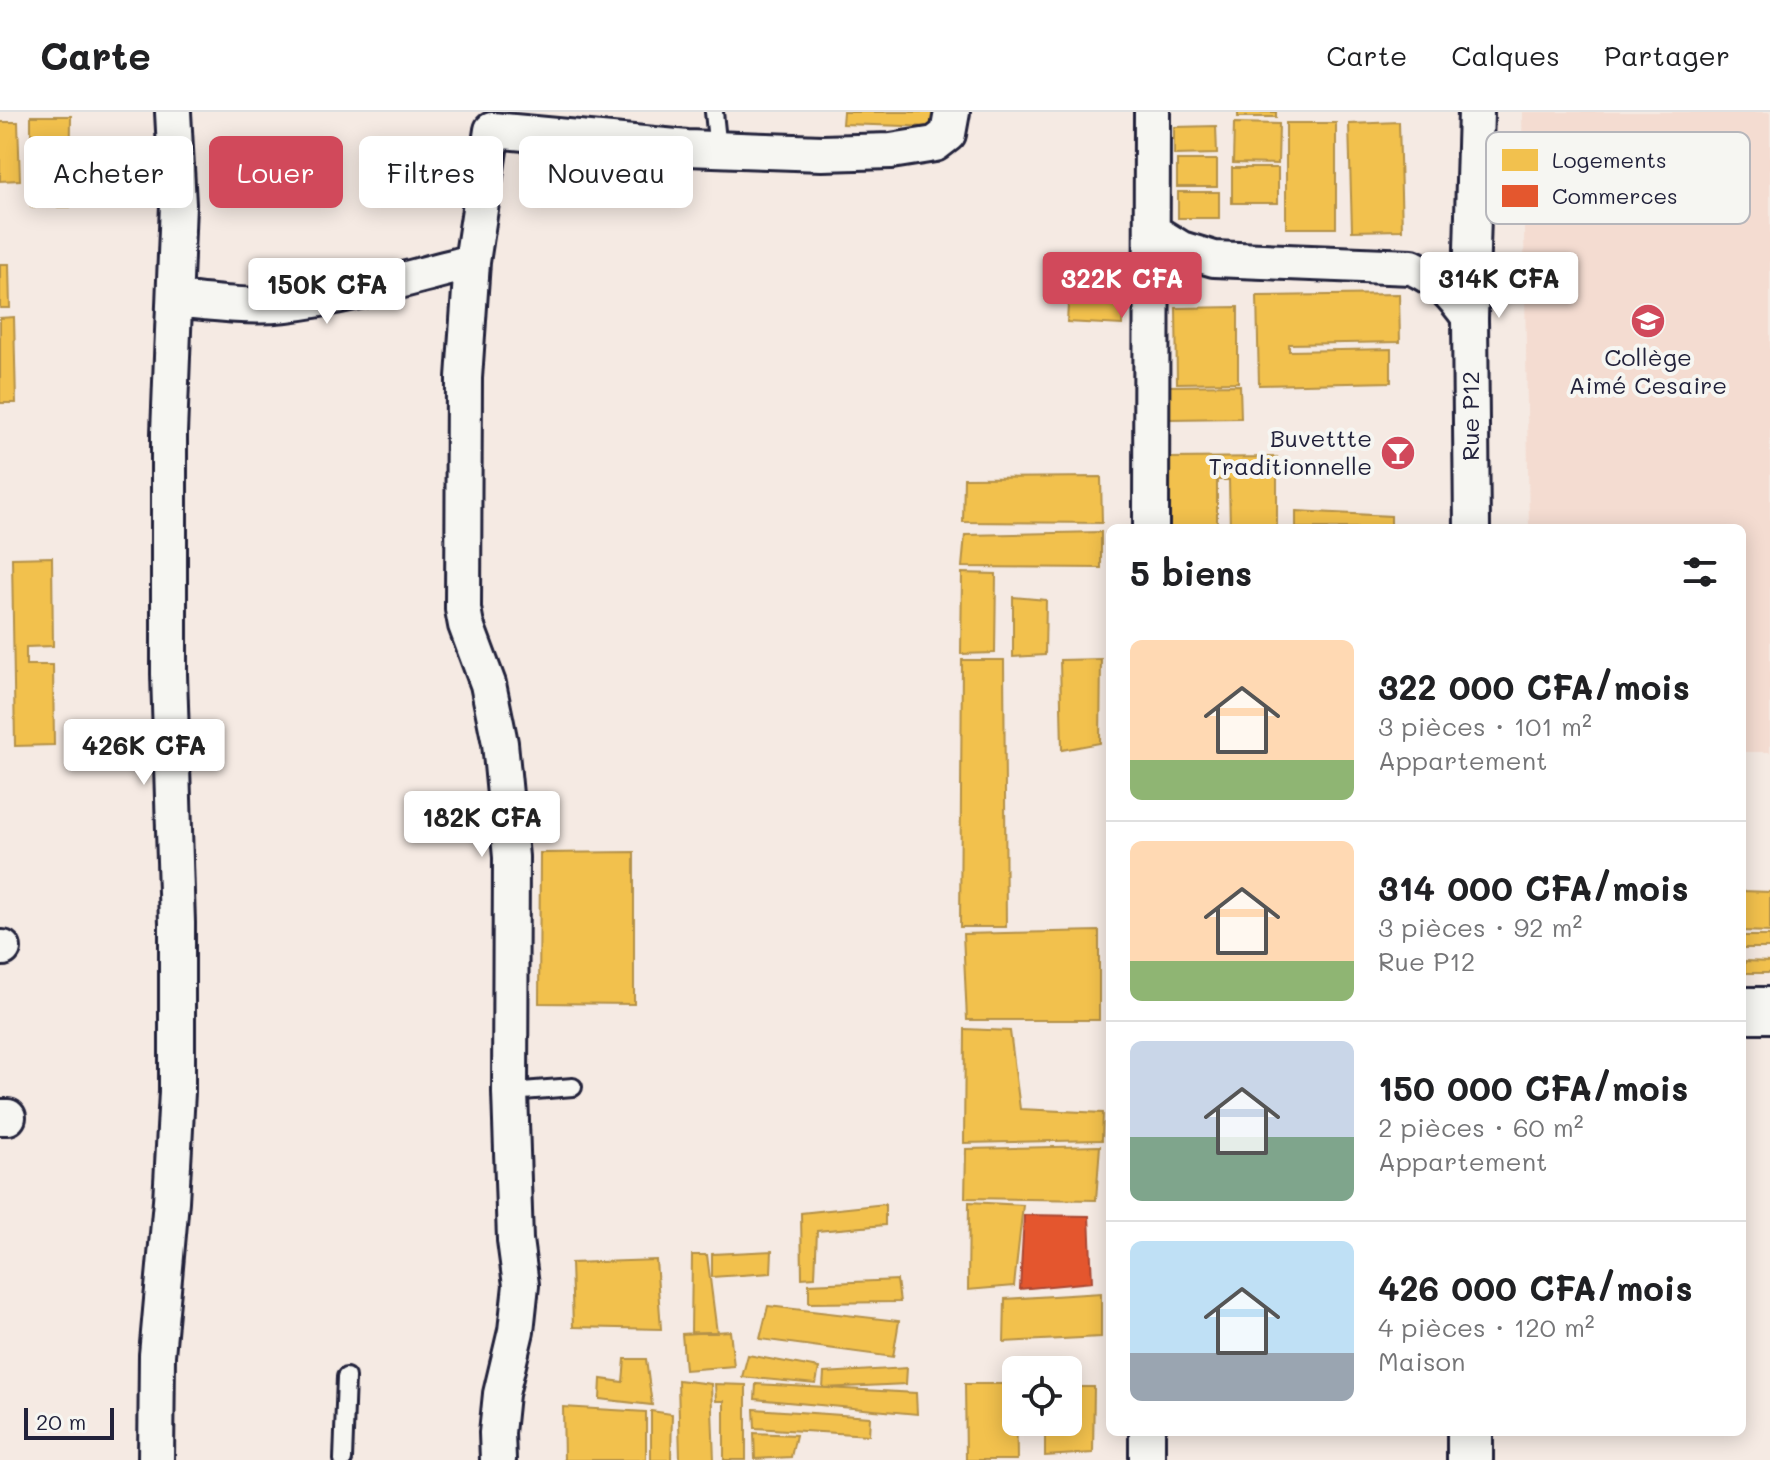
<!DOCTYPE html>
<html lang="fr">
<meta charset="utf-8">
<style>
:root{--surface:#fff;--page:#f2f2f2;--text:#202124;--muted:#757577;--line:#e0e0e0;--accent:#d1495b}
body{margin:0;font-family:Mali,sans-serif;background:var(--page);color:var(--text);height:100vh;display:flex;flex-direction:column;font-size:30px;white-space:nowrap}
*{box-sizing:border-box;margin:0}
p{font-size:26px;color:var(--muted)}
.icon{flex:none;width:44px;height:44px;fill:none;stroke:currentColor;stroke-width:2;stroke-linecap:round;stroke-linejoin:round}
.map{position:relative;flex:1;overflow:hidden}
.sheet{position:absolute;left:1106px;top:412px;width:640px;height:912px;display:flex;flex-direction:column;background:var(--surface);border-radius:12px;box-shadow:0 4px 20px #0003}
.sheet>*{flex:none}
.guide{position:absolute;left:24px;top:24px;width:760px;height:72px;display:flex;gap:16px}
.tools{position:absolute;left:1002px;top:1244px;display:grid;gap:16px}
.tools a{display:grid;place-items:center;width:80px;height:80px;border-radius:12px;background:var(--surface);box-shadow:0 4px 20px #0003;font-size:40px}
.scale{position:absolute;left:24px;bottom:20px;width:90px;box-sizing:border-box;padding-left:8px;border:4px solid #22223b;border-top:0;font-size:22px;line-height:28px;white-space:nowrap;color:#22223b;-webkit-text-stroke:6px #f6f6f2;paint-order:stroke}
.price{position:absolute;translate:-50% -68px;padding:0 18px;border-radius:8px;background:#fff;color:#222;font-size:26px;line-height:52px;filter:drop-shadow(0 2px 4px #0008)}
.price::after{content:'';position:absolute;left:50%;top:48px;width:24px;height:18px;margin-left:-12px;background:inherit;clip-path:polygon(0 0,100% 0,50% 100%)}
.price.active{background:var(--accent);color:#fff}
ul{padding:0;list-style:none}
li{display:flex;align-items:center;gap:24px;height:200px;padding:0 24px}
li+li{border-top:2px solid var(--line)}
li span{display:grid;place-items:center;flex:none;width:224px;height:160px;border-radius:12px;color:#555}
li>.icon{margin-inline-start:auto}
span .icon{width:96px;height:96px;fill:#fffc;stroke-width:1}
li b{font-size:34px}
h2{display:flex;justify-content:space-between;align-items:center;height:96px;padding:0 24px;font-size:34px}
.chip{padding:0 28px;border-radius:12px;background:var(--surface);box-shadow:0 4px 20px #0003;font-size:28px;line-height:72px}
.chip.active{background:var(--accent);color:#fff}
header{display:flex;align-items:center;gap:48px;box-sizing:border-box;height:112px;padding:0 40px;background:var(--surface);border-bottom:2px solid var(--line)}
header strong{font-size:38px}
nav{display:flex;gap:44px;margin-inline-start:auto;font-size:28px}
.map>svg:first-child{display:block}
.built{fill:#f4dcd1}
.homes{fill:#f2c14e;stroke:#b49148;stroke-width:2}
.shops{fill:#e4572e;stroke:#aa4732;stroke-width:2}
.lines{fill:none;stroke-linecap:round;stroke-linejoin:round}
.lane-casing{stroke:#22223b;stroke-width:22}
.street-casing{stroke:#22223b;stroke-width:40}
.secondary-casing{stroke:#22223b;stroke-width:50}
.lane{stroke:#f6f6f2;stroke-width:16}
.street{stroke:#f6f6f2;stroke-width:34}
.secondary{stroke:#f6f6f2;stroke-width:44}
.labels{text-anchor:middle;stroke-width:8;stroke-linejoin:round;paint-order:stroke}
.poi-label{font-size:24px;fill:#22223b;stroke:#f6f6f2}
.street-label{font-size:24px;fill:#22223b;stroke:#f6f6f2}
.key{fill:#f6f6f2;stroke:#b6b6bb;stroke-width:2}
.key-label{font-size:22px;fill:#22223b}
</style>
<header>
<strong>Carte</strong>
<nav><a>Carte</a><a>Calques</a><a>Partager</a></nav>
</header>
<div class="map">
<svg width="1770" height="1348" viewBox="0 0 1770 1348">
<rect width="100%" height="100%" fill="#f5eae3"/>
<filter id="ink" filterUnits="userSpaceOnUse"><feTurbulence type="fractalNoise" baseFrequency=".0125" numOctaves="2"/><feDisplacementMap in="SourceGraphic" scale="16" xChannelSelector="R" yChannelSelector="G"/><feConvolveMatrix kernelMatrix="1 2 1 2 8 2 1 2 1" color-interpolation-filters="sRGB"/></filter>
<g filter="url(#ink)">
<path class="built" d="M1522,0h248v640h-28v-224h-213z"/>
<path class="homes" d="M843,0h95l-1,15 -95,-3z
M1238,0h38v5h-38z
M31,4h40l-1,91h-39z
M0,10h18l2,58 -20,1z
M1399,10l3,108 -50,1 -3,-107z
M1234,11l45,1 -1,40 -45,-1z
M1286,11h50v105h-50z
M1216,14l1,28 -43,1v-28z
M1177,48h40v27h-40z
M1232,56h46v35h-46z
M1178,80h41v26h-41z
M0,152h9l1,44h-10z
M1069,175l54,3 -1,35 -55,-3z
M1399,182l1,48 -111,2v7l102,-2v33l-132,3 -2,-89z
M1238,195v75l-61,1 -1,-75z
M14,205l2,86h-16v-85z
M1240,273l1,33 -72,1 -1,-33z
M1277,345v71h-47l-1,-48h-12v48h-48l-1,-70z
M1101,365l1,46 -139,-1 1,-44z
M1296,399l95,5v12h-95z
M1101,420v36l-139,-1 3,-32z
M52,445l1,89 -27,1v18h27l1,80 -39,1 -3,-188z
M962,461l34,1 -1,79 -34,1z
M1013,485l33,3 -1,55 -32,2z
M1101,547l-1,84 -38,7 -2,-90z
M962,548h42l2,267h-46z
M634,740v152l-95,-1 1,-150z
M1742,779l28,1v40l-28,-1z
M1099,819v89h-132l-4,-86z
M1742,824h28v12h-28z
M1745,849l25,1v11h-25z
M965,917l45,2 10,78 83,4 -1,27 -138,3z
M1100,1034l-4,54 -131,-2 1,-49z
M969,1090l54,3 -9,81 -46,4z
M885,1092v21l-68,6 -2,46 -13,1 -1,-65z
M772,1139l-1,22 -59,4v-23z
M692,1143h15l10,78 -26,-1z
M656,1148l5,69 -88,-2 -2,-64z
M897,1168l3,22 -91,1v-19z
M1101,1181v44l-97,5 1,-43z
M768,1194l131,15 -6,36 -133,-18z
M730,1219l4,35 -49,4 -3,-36z
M748,1243l71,13 -3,16 -74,-7z
M625,1247h21l6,46 -52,-6 1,-20 22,3z
M907,1256l-1,16 -83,4 1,-15z
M678,1268l33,4 3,76h-34z
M715,1272l31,1v75h-22v-59h-8z
M756,1272l160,9 1,21 -162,-15z
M965,1272h51l1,76h-51z
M1068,1275h26l-1,66 -48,3v-34h23z
M563,1295l83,5v48h-82z
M754,1297l116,8 -1,18 -114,-7z
M651,1299l21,3 -1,46h-20z
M754,1321l42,2 -5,22 -36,2z"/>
<path class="shops" d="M1024,1103l65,1 3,66 -72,7z"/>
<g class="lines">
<g class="lane-casing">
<path id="lane" d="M714,0l4,38
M510,980l63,-5
M343,1348l3,-83"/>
</g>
<g class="street-casing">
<path id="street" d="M1152,119l29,18 33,10 198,8c29,14 40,26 58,51
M175,187c37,4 74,9 111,5 63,-7 125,-27 186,-42
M1151,416l1,-416
M1472,416l-2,-210 6,-206
M0,836h3
M0,1005h8
M156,1348l1,-105 14,-154 6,-109v-169l-8,-249v-241l9,-229 -5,-92
M498,1348l-1,-27 4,-39 15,-63 5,-46 -6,-45 -5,-148 1,-235 -11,-114 -12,-59 -22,-59 -3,-16 1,-231 8,-116 20,-132 195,18 135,5 69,-2 44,-7 13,-10 4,-22
M1147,1348v-28"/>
</g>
<g class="secondary-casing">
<path id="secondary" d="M1742,898h28
M1470,1348v-28"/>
</g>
<use href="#lane" class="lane"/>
<use href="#street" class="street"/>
<use href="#secondary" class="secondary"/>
</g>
</g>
<defs>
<g id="school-disc" transform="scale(1.8)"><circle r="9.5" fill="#d1495b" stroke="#f6f6f2"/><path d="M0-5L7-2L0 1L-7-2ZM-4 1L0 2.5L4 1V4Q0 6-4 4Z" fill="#fff"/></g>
<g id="bar-disc" transform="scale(1.8)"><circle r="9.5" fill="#d1495b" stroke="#f6f6f2"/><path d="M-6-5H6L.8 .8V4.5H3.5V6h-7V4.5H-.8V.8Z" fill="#fff"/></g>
</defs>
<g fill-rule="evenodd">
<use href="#school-disc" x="1648" y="209"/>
<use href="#bar-disc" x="1398" y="341"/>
</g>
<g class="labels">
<g class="poi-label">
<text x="1648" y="254">Collège<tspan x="1648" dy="28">Aimé Cesaire</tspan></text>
<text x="1372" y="335" text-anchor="end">Buvettte<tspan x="1372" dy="28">Traditionnelle</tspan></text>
</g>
<g class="street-label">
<text transform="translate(1471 304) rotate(-90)" y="8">Rue P12</text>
</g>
</g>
<rect x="1486" y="20" width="264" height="92" rx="12" class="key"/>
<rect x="1502" y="37" width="36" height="22" fill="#f2c14e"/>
<rect x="1502" y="73" width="36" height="22" fill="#e4572e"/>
<g class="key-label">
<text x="1552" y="56">Logements</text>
<text x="1552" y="92">Commerces</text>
</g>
</svg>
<div class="tools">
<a><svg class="icon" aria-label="locate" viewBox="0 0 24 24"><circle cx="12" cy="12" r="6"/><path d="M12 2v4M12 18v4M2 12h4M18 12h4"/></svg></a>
</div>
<div class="scale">20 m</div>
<b class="price active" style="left:1122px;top:208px">322K CFA</b>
<b class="price" style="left:1499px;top:208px">314K CFA</b>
<b class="price" style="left:327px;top:214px">150K CFA</b>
<b class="price" style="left:144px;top:675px">426K CFA</b>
<b class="price" style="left:482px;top:747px">182K CFA</b>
<div class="guide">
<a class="chip">Acheter</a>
<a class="chip active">Louer</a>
<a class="chip">Filtres</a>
<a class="chip">Nouveau</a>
</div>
<section class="sheet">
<h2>5 biens<svg class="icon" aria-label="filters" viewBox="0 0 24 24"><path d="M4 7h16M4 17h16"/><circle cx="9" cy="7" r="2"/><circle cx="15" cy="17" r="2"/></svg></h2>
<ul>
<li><span style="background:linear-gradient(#ffd9b3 75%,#8fb573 0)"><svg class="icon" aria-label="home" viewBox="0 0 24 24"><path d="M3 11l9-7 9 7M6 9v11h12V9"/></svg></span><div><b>322 000 CFA/mois</b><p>3 pièces · 101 m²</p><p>Appartement</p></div></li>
<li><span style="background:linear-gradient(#ffd9b3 75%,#8fb573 0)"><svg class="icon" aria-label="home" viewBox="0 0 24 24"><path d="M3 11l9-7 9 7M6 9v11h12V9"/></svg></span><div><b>314 000 CFA/mois</b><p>3 pièces · 92 m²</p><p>Rue P12</p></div></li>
<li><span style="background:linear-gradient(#c9d6e8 60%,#7fa58c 0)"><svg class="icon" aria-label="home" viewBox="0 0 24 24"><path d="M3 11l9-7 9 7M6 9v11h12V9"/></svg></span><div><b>150 000 CFA/mois</b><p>2 pièces · 60 m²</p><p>Appartement</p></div></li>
<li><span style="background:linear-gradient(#bfe0f5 70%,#9aa5b1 0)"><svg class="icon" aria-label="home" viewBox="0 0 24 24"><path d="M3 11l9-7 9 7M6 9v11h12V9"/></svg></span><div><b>426 000 CFA/mois</b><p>4 pièces · 120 m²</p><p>Maison</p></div></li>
</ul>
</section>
</div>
